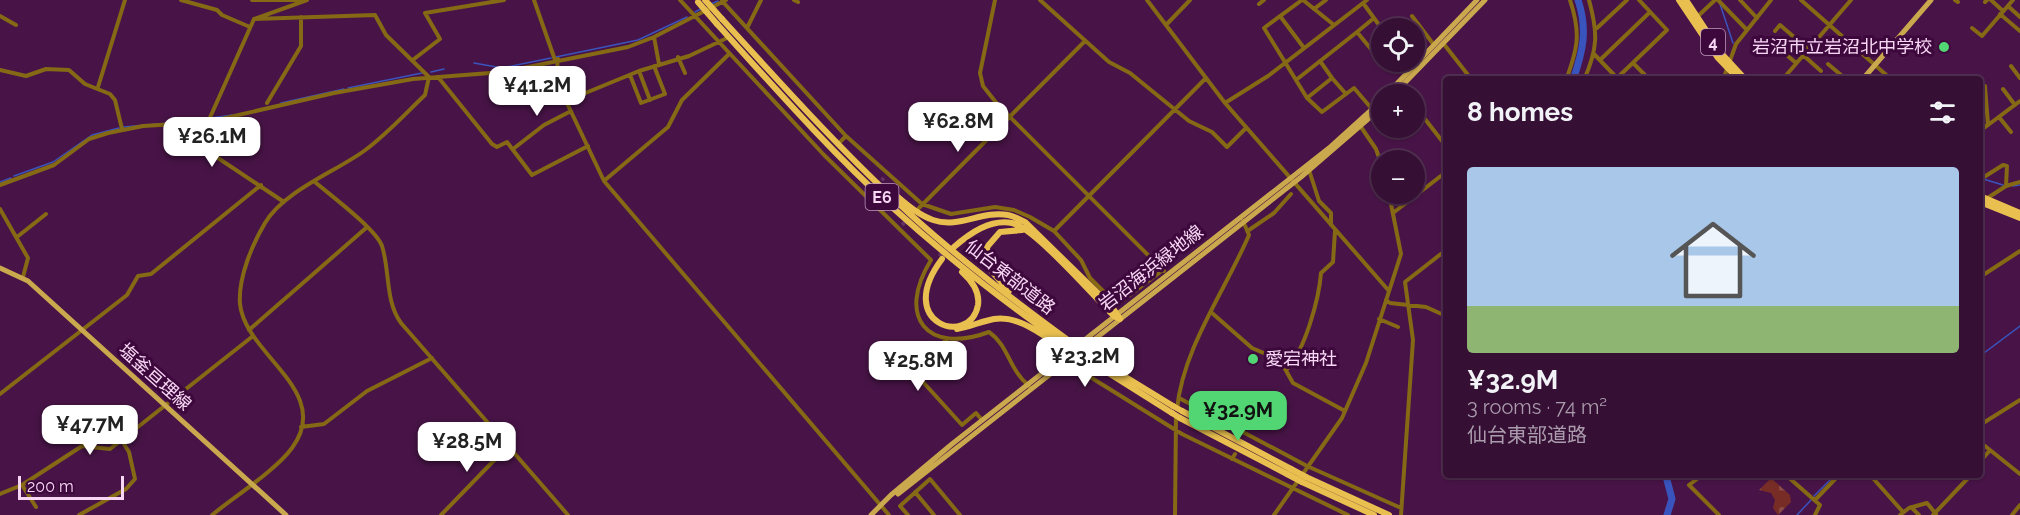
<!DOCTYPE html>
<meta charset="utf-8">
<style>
:root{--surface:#360f35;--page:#3d183d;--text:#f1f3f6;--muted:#aa9cad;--line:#502f50;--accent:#52d673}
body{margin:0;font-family:Raleway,"Noto Sans JP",sans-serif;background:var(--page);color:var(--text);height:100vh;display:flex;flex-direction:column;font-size:22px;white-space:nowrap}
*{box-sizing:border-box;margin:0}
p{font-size:20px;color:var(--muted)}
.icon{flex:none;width:33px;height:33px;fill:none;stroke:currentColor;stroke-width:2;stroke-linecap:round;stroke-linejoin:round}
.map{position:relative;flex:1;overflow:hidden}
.side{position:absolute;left:1443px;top:76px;width:540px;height:402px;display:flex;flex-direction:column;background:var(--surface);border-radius:6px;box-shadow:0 2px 4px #0004,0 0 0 2px var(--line)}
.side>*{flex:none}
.controls{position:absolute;left:1371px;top:18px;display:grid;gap:12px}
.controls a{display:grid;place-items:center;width:54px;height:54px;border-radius:50%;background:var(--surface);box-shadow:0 2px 4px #0004,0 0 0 2px var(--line);font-size:30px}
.scale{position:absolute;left:18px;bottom:15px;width:106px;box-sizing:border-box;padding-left:6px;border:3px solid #f8d7f5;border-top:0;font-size:16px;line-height:21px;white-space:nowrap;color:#f8d7f5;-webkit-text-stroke:4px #3d083c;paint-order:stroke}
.price{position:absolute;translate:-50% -51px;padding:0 14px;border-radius:12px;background:#fff;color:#222;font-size:20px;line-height:39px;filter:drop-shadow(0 2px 3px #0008)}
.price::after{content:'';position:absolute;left:50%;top:36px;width:18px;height:14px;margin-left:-9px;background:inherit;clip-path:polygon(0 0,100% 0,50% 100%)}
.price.current{background:var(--accent);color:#111}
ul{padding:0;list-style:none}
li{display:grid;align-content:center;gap:12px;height:318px;padding:0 24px}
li+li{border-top:2px solid var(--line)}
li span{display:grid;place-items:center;height:186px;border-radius:6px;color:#555}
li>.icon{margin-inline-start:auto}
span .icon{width:108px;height:108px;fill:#fffc;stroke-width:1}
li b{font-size:26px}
h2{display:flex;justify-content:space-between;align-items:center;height:72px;padding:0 24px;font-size:26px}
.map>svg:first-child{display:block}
.cemetery{fill:url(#cemetery-stones)}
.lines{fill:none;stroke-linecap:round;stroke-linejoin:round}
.stream{stroke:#3a54bd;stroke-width:1.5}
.river{stroke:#3a54bd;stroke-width:7}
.minor-tunnel{stroke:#623161;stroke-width:4;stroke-dasharray:4 2;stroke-linecap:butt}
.highway-tunnel{stroke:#623161;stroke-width:6;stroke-dasharray:6 3;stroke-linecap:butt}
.minor{stroke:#856914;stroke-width:4}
.major{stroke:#caa84d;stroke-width:5}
.highway{stroke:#e9c04f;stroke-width:6}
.highway-bridge{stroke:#e9c04f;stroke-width:6}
.poi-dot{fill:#52d673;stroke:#3d083c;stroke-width:2}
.labels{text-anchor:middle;stroke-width:6;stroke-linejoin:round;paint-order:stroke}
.shield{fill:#3d083c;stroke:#c099be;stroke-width:1.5}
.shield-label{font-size:16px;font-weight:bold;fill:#f8d7f5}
.poi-label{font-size:18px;fill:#f8d7f5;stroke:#3d083c;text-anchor:end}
.street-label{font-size:18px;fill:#f8d7f5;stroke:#3d083c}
</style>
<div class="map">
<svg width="2020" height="515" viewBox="0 0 2020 515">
<defs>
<pattern id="cemetery-stones" width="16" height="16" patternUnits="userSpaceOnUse" patternTransform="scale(1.5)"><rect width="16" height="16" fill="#772d25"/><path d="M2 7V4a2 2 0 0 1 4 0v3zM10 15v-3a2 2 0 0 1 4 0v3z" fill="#8b4b45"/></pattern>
</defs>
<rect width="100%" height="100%" fill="#481447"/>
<path class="cemetery" d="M1771,478l19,17 1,7 -13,13 -5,-7 2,-8 -4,-7 -12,-3z"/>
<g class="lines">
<path class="stream" d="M711,4l7,-3
M1720,4l13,39
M695,12l6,-3
M556,57l82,-17 49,-23
M474,63l28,5 49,-10
M431,72l13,-3
M1701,79l5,1
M348,88l74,-15
M281,103l63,-14
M211,118l21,-3
M123,127l83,-7
M14,176l39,-14 39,-27 27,-7
M1980,178l23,7
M0,182l11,-4
M2013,186l7,-1
M1980,356l40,-30
M1814,496l20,-20
M1797,515l14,-15"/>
<path class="river" d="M1573,80c10,-29 15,-50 5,-80
M1666,476l6,23 -5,16"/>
<path class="minor-tunnel" d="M868,192l16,-14
M902,225l6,-6"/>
<path class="highway-tunnel" d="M940,257l11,-13"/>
<path class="minor" d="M181,0l36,10 5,5 28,12
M252,0h49
M534,0l21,60
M680,0l144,155 107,105c-35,57 -4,95 58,72 20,14 19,36 40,54
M794,0l4,2
M995,0l-15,73 3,13 15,19 166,166
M1040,0l69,62 21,11 59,48 23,11 15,15 19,-19
M1147,0l78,103 164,188
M1302,0l-38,28 43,70 15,14 32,-24 18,21
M1303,0l31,25
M1718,0l29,30
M1740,0l17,18
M1801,0l91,80
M1955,0l3,2
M1991,0l12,11
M722,1l124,135 76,68 29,10 44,-7 19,3 16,7 24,14 27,29 9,18 24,24 8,-1 41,-31
M1985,2l2,-2
M1363,3l19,26
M1259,4l5,-4
M2008,6l12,11
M1314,9l12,-9
M2000,14l20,17
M0,16l16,9
M1280,16l24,32
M1412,16l22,29
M1697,17l18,-17
M1166,25l24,-25
M747,28l14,-28
M1597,28l30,-28
M1972,28l10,8 31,-36
M1775,31l5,-6 28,24
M1357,32l17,-14
M654,37l5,27
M1443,43l29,37
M1782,51l14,12
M1594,54l23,24
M1803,55l18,16
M678,57l7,16
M414,59l26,-20 -15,-26 79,-13
M558,59l-2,20 5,20 5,2 38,80 285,334
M1600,60l50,-48
M1320,61l12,17
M1405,62l7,7
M1633,63l13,13 -3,4
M1828,64l19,16
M2011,66l9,12
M0,70l26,6 20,-7 23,1 16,14 25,10 5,6 7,29
M639,71l11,29
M630,75l11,28 24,-9 -11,-28
M438,77l54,67 5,3 10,-5 25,33 56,-29
M1296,80l61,-48 27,33 4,-3
M1566,80c12,-32 15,-47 4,-80
M1584,80c14,-32 14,-47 5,-80
M1615,80l52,-50 -28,-30
M1723,80l13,-36 35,-44
M1782,80l69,-80
M1985,86l3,39
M98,87l27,-87
M1401,88l5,6
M2003,89l12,16
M1307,98l25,-20 14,16
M566,101l73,-30 50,-15 36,-17
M267,103l34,-57v-29
M1225,103l43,-27 99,-76
M1414,105l32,41
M1999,117l12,15
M1980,119l5,8
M1361,127l15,22 6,17
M1980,131l40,-30
M841,141l5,-5
M513,149l31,-24 27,-14
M1309,170l10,31 12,12v12
M1980,171l4,6 19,-12 4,1 -1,20
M605,180l63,-53 14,-27 47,-46
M315,182c15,13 61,47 67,64 8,25 3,55 19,77l167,192
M0,185l54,-20 35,-26 19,-6 35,-7 65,-4 126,-29 79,-14 90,-7 125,-25 26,-10 72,-37
M1986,199l20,-13 14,-4
M284,202l-72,-48 -4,-32 46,-103 53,-19
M919,208l166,-167
M0,209l28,49 -5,19
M1393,213l53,-41
M1249,230l25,-17 17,-19
M1054,231l152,-153
M17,237l29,-23
M1980,277l40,-26
M1386,300l4,3 36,4 20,9
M1212,313l40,35 28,12 13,23 52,28
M1379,319l19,8
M249,330l117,-102
M946,340l-32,32 48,53 14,-12 6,7
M1066,362l116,72 166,81
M1287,369c18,-19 32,-70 34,-96l12,-11 2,-31
M0,394l127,-99 11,-19 13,-2 110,-89
M1179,398l128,68 94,42
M1177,409c6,-61 48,-118 72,-174l-6,-14
M1980,425l40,-25
M301,427l23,-3 43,-33 65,-33
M1980,442l40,32
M1232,459l3,-5
M1980,462l10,-12
M1701,476l-12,9 30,30
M1787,476l33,29 -5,10
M1871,476l32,36
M22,485l14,22
M915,492l19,23
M0,494l22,-9 60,-39 28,3 143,-113
M1815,500l23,-24
M1911,507l8,8
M79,515l47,-26 9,-10 -6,-27 -7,-11
M212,515c22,-18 64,-45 80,-67 42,-57 -47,-93 -52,-144 -2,-26 12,-59 25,-81 19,-32 70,-51 99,-72 22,-16 41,-37 61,-56l4,-18 -43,-42 -11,-20 -121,4
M441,515l67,-69
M908,515l-8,-9 30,-27 30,36
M1175,515l1,-98
M1274,515l68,-97 24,-55 35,-109 -12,-60
M1401,515l12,-175 -8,-58 41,-32
M1900,515l9,-7 18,-5 9,11
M1933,515l37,-39
M2012,515l8,-10"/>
<path class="major" d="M1862,80l69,-80
M1387,94l90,-94
M1394,94l91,-94
M0,268l28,13 258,234
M898,494l403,-317 81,-70
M871,515l20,-20 61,-51 377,-296 53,-48"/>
<path class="highway" d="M1679,0l39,58 21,22
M1686,0l35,53 25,27
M722,19c61,67 122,135 189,196 51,46 106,88 161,128
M717,24c57,63 113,127 176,184 55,50 114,96 174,138
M893,193c12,10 25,22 40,27 26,9 49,-10 75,-5 6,1 12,5 17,7l87,85 8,12
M1980,196l40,17
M1980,202l40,16
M954,247c16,-14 36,-28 58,-24 23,5 82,74 102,93l6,3
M942,259c-49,65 28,89 36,46 2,-13 -7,-25 -16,-33
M1009,291l-21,-24 -1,-20 13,-15 22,-2
M957,329c13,-2 25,-8 37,-10 26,-4 49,17 69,29
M1088,354l85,52
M1083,357l89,56
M1182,411l109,58
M1180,418l107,56
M1306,477l83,38
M1302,482l72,33"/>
<path class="highway-bridge" d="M705,0l17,19
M698,2l19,22
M1072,343l16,11
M1064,349l17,10
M1173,406l9,5
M1172,413l8,5
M1291,469l15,8
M1287,474l15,8"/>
</g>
<g class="poi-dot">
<circle cx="1944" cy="47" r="6"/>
<circle cx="1253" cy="359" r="6"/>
</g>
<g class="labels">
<g class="shield">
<rect x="1701" y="29" width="24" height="26" rx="4.5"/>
<rect x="865.5" y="184" width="33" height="26" rx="4.5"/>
</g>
<g class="shield-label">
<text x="1713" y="48">4</text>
<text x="882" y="203">E6</text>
</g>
<g class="poi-label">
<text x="1932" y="53">岩沼市立岩沼北中学校</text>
<text x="1265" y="365" text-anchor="start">愛宕神社</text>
</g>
<g class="street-label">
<text transform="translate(1151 268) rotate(-38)" y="6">岩沼海浜緑地線</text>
<text transform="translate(1010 277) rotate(38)" y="6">仙台東部道路</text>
<text transform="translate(155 377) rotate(42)" y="6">塩釜亘理線</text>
</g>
</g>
</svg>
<div class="controls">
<a><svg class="icon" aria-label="locate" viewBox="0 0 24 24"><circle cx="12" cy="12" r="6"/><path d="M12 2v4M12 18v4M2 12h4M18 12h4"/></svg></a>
<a>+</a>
<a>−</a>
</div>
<div class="scale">200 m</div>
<b class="price" style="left:537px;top:117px">¥41.2M</b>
<b class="price" style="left:958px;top:153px">¥62.8M</b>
<b class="price" style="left:212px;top:168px">¥26.1M</b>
<b class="price" style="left:1085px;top:388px">¥23.2M</b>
<b class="price" style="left:918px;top:392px">¥25.8M</b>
<b class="price current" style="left:1238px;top:442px">¥32.9M</b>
<b class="price" style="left:90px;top:456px">¥47.7M</b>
<b class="price" style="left:467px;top:473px">¥28.5M</b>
<section class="side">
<h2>8 homes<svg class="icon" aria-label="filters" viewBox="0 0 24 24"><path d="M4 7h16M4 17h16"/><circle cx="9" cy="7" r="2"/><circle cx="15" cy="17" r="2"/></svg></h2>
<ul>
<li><span style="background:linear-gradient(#a9c7e8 75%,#8fb573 0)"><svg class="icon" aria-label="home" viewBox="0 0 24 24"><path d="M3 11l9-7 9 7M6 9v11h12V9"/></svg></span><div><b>¥32.9M</b><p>3 rooms · 74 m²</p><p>仙台東部道路</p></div></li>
</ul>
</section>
</div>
